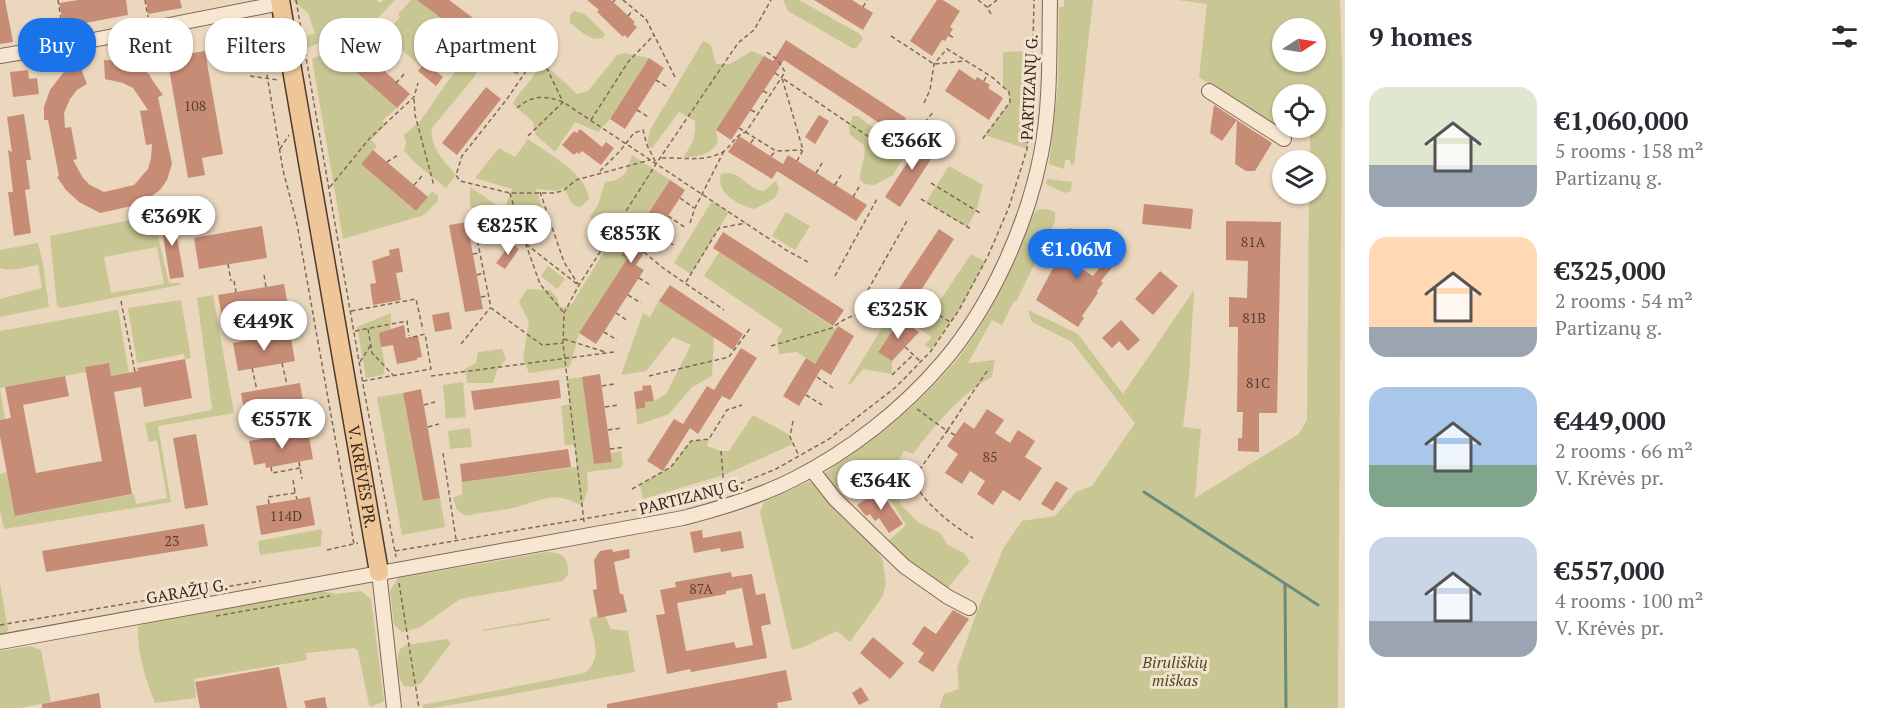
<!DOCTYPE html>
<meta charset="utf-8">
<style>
:root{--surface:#fff;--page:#f7f7f7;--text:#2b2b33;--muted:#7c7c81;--accent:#1a73e8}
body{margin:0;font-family:"PT Serif",serif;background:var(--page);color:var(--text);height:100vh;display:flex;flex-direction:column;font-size:22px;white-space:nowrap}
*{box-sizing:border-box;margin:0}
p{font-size:20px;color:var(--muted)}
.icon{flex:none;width:33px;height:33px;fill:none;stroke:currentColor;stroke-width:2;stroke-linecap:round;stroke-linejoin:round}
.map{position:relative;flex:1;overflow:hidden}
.side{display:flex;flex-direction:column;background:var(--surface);width:540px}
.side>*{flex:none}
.banner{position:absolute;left:18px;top:18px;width:570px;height:54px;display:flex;gap:12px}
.needle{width:39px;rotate:78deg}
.fabs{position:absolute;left:1272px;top:18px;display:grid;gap:12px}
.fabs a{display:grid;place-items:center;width:54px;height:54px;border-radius:50%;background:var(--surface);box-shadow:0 2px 4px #0004;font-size:30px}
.price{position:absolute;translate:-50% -51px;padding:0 14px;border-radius:21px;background:#fff;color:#222;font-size:20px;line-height:39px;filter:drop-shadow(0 2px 3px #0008)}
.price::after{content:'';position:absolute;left:50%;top:36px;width:18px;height:14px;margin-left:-9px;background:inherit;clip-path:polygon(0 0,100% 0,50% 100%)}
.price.on{background:var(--accent);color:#fff}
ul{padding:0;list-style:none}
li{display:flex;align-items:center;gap:18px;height:150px;padding:0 24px}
li span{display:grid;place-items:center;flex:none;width:168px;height:120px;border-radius:18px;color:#555}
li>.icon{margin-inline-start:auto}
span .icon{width:72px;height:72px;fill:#fffc;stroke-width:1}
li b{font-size:26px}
h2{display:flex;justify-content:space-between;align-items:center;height:72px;padding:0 24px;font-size:26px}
.pill{padding:0 21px;border-radius:24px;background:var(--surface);box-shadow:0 2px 4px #0004;font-size:21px;line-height:54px}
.pill.on{background:var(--accent);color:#fff}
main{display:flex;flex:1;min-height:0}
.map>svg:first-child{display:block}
.green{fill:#c8c693;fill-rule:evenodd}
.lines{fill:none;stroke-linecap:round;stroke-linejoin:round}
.stream{stroke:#6a8a7d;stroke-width:3}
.building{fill:#c78c76;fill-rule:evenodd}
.minor-casing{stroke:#826858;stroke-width:16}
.major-casing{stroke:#50382d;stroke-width:21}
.path{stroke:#826858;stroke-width:1.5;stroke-dasharray:4.5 3;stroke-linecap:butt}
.minor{stroke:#f7e6d1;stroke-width:14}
.major{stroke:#eec697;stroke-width:18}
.labels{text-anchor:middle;stroke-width:6;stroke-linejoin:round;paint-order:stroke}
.number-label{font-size:14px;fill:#573e32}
.street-label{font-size:16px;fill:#32241c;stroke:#f3e3ce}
.park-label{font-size:16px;font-style:italic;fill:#494e24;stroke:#f3e3ce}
</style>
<main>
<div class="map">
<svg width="1345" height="708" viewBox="0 0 1345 708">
<rect width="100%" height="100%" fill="#ebd7be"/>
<path class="green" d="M292,0h84l4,3 3,-3h12l-20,21 -68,27 -1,-12 9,-3 -7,-20z
M411,0h12l-2,3 39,29 -24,31 -11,-1 -4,5 -39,-35 10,-9 2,1 6,-7 -2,-3z
M783,0h16l61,34 3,5 -7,9h-4l-64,-37z
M1064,0h29l-19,165 -4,-1v-4h-5l-1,9 -15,-5 9,-79 1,-78h5z
M1178,0h162l2,69 -4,639h-399l5,-14 15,-5 -2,-21 21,-59 26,-62 18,-26 33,-5 21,-24 16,-6 43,-63 -63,-81 -40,-20 -4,-12 50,24 45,60 71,-104 -5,86 -6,51 18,2 -6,69 104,-64 8,-14 2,-226h7v-34h-6v-32h6v-34h-34v34h16l-8,11 -91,-62 8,-73zM1282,28h34v34h-34z
M574,11l11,3 20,20 -2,4c-13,4 -23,-8 -33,-15v-8z
M351,41l8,7 -13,15 51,45 -15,13 4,3 -15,16 6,6 -16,18 55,47 16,-20 6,5v5l-14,14 -81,24 -31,-180z
M703,41l8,4 5,19h14l22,-13 12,5 -48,74 2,12c-8,13 -20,15 -35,15 10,-12 13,-22 12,-36l-16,-9 -27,36 -5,-3 3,-15z
M1033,51l-6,98 -42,-14 25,-33 -1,-10 -6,-5v-35z
M624,53l25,5 -39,61 -12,13 -23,-10 -20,30 -19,-17 -3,-13 -20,-18c6,-14 19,-21 24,-36h12l28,26 11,-3 29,-36z
M477,57l2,8 -4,11 -43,52c-3,19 13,34 24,47l-10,13 -32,-26 -10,-12 2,-6 -2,-9c4,-4 10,-8 14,-12 18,-19 34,-59 59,-66z
M853,116h5l18,14 15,19 7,-3 12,-24 11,-2 -1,11 -27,44 -19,10 -10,-1 -4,-5c0,-12 7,-22 4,-34l-14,-10 -1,-9z
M528,139c20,15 58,33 61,60l-8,8c-12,-1 -11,-11 -17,-19l-7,3 -21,-2 13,40 -28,17 -51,-40v-19l34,23 8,-21 -37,-11 24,-30 16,9z
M632,155l38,25 -49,74 6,5 -48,74 -9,34 -41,6 -6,-15 6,-36 -10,-20 8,-13 23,1 7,8 2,7 4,3 9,-4 31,-51 -13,-37 8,-11 7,-23c19,-1 23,-11 27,-27z
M949,166l34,19 -7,26 -9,16 -41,-25z
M728,173c14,1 22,17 36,18l12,-10 3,8 -4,9 -21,11c-15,-4 -39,-16 -33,-35z
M1047,179l25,3 -1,9 -6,2 -19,-9z
M712,201l17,11 -38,62 -17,-11z
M1046,209l9,3v9l-39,81 -2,-1 -12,24 -10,-5 -24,43 27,-3 -3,17c-32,17 -57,48 -79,77l-9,-3 -10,19 6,34 18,18 22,11 8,12 16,8 6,8 -23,28 -36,-23 -26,-22 21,-19 -26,-41 -10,6 -5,-7 -16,11 -8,-9 -8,6 -9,-10 1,-8c44,-30 87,-61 123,-103 39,-44 64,-101 85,-156l5,-4z
M786,212l24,14 -15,24 -23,-14z
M156,215l3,26 10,42h11v2l-119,23 -4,-2 -7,-70zM157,247l7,37 -53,9 -7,-36z
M38,243l5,21 6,43 -49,10v-18l42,-11 -4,-23c-13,2 -25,7 -38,3v-18z
M719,252l117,77 -21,35 -18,-12 -18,2 -2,-15 6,-9 -79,-54z
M971,254l14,8 -26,48 -28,39 -6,-4 7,-8 -40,-26 34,-4 7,4z
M548,266l17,13 -8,10 -16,-13z
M213,295l21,118 -76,13 13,76 -167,27 -4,-19v-36l7,-2 9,44 118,-22 2,10 31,-6 -10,-58 -8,2 -4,-19 66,-13 1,-2 -15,-110z
M181,300l10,58 -6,1 -1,-5 -47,9 -9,-55z
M659,301l55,36 -2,39 -20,11 -23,27 -32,11 -1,-16 9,-1v-6l9,-1 12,-7 25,-49 -18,-8 -27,34 -25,4 22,-62 7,4z
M118,310l11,63 -18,3 -3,-13 -22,4v5l-86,16 5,31 -5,1v-89z
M391,313v17l-12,3 6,33 -2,9 -17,3 -9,-51z
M891,313l9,6 -22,32 14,10v13l-29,-5 -13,16 -2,-1z
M502,349l4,10 -9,11 -4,13h-26l-2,-14 11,-6 2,-11z
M582,377l12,87 18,-2 -1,-9 10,-2 2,14 -3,3 -33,4 1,17 -6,17c-30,-18 -44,-3 -74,3 -14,3 -28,3 -42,7l-9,-6 -4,-12 9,-4v-12l115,-15 -2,-22h-10l-4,-39 9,-2 -3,-25z
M463,382l3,35 -20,2 -3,-34z
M403,393l20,107 17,-2 5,29 -43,8 -25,-138z
M753,415l37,20 3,9 -69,31 -81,24 -3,-14 31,-18 20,-26 18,-2 -2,7 14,5h8z
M470,428l2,19 -22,2 -2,-18z
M810,481l66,65 7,16 3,21 -3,13 -33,46 -13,-11 -33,16 -12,3 -32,-138 4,-10z
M322,529l-1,17 -61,9 -2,-14z
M547,552c16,1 22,6 21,23l-5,6 -103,18 -41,29 -17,4 -8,-7 -4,-34 8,-13z
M0,582l8,48 -3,3 -5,1z
M321,591l15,3 25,-3 10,8 13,102 -13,6 -2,-2 -11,-54 -4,-3 -48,5 1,7 -113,19 2,19 -41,5c-9,-22 -18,-51 -17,-76l12,-7z
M605,616l6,13 17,2 7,41 -201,36h-11l-1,-3 163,-32c18,-17 9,-31 4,-53l3,-3z
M550,618l1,2 -68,11 -2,-1z
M447,639l4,4 -30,40 -8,4 -9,-1c-8,-11 -8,-24 -4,-37l6,-4z
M30,646l11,4 10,52 -31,6h-20v-57z"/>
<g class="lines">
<path class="stream" d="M1144,492l174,113
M1285,584l1,124"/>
</g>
<path class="building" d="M0,0h5l8,42 -13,2z
M78,0h48l2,15 -64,12 -5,-24z
M146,0h34l2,8 -34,6z
M417,0h32l79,59 -11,16z
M587,0h24l24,22 -2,2 4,3 -9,11 -4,-3 -1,2 -26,-25 2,-2z
M814,0h38l21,13 -10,17z
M937,0h6l17,11 -10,16 3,2 -8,12 -3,-1 -10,16 -22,-15z
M786,40l120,78 -10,16 -112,-74 -53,80 -15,-10 48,-74 9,5z
M359,48l51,46 -13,14 -51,-45z
M205,51l18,103 -21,4 3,17 -17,3 -21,-121z
M649,58l15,10 -39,61 -15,-10z
M104,60l17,1 13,3 15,10 4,7 10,14 -5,2 14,67 -5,16 -7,10 -19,14 -41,9 -21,-11 -13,-12 -9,-13 2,-1 -11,-56h-4v-13l6,-17 13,-17 16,-9 8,20 -10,6 -7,9 -6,14 1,15 6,-1 6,32 -4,1 10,18 7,7 14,7 30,-7 14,-16 3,-11 1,-14 -6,1 -6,-34 8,-1 -15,-22 -10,-5 -18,-4z
M425,62l18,15 -7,9 -18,-15z
M959,69l16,11 2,-3 13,8 -2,3 15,10 -14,22 -44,-29z
M28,70l1,9 8,-1 2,16 -26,3 -3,-25z
M486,87l15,12 -44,56 -15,-12z
M1214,105l58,38 -17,28h-9l-11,-7 2,-44 -15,21 -12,-8z
M24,114l7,46h-5l4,29 -5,1 6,43 -17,3 -6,-44h5l-5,-42 4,2 -5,-35z
M819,115l10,6 -14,23 -10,-7z
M580,129l22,18 4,-5 8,6 -13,17 -19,-14 -3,3 -2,-2 -3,3 -12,-10 12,-14 3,2z
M925,135l15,10 -40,62 -15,-10z
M739,136l44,28 5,-9 79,50 -11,16 -79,-50 -5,8 -44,-27z
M373,150l55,47 -12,14 -55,-47z
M670,180l15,10 -49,75 8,5 -48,74 -17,-11 48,-74 -6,-4z
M1144,204l49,5 -2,20 -49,-5z
M173,214l11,63 -14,2 -10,-62z
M1226,221l55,1 -4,191h-18v39l-21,-1v-13h4l1,-26h-6l1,-85h-9v-30l18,1 1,-37 -22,-1z
M467,222l16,87 -18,3 -16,-87z
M262,226l5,32 -68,11 -5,-31z
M1069,228l26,6 1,-2 20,15 5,5 -4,-1 5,4 -21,26 2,2 -6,8 1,2 -16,23 2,2 -6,9 -42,-27 24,-45 33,21 15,-19 -8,-6 3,-4 -37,-9z
M939,229l15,10 -40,62 -16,-11z
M723,232l121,78 -11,16 -120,-78z
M511,243l8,6 -14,20 -9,-6z
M399,248l4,24 -7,1 5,27 -28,5 -3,-21 6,-1 -4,-22 18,-6 -1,-5z
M1160,271l18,15 -25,29 -18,-16z
M284,284l5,27 -66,12 -5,-28z
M670,285l73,49 -10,16 -74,-49z
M449,312l3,17 -17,3 -3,-17z
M900,319l19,13 -27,29 -14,-9z
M1121,320l19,20 -12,11 -9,-10 -7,7 -10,-10z
M404,325l2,13 12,-2 4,21 -5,1v2l-20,4 -4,-19 -12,2 -2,-14z
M838,326l16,10 -23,39 -10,-6 -22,37 -16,-10 23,-38 9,6z
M290,333l5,28 -57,10 -5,-28z
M741,348l16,10 -27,42 -8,-4 -24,38 -8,-6 -27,43 -16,-10 27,-42 9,5 24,-38 7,4z
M185,359l7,39 -48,9 -3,-20 -27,5 18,102 -117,22 -15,-80v-16l11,-2 -6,-31 60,-11 4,20 -46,9 13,68 66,-12 -17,-94 24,-4 2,13 27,-5 -1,-3z
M600,374l12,88 -18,2 -12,-87z
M559,380l2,18 -87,12 -3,-19z
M300,383l5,29 -59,10 -5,-29z
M651,385l3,16 -9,1v6l-9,1 -2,-17 9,-2 -1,-4z
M421,389l19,109 -17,3 -20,-108z
M987,409l17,11 -9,13 15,10 8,-13 17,11 -10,16 17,11 -22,33 -17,-11 -10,15 -16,-11 8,-13 -15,-10 -8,13 -17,-11 13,-19 -11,-8 17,-24 10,7z
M308,431l5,28 -47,9 -1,-5 -11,2 -5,-24z
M196,434l12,71 -23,4 -12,-71z
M568,449l3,18 -109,15 -2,-18z
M1056,481l12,7 -15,23 -12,-7z
M880,490l23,34 -14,9 -10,-15 -4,3 -5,-7 -4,2 -9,-11z
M310,497l5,28 -54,10 -5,-29z
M204,524l4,22 -162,26 -4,-21z
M702,530l1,8 38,-7 3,17 -23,4 -1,-4 -26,5 -4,-21z
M612,549l1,3 16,-3 1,9 -16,4 6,32h3l4,18 -29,6 -5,-28 4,-1 -3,-29 6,-9z
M731,572l1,5 20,-3 4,21 9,-2 6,31 -10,2 6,32 -76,14 -1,-3 -23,5 -11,-59 9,-1 -5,-24 16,-3 -1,-5zM742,588l11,57 -17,3 -2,-6 -48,9 -9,-48 49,-9v-3z
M953,610l16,9 -36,53 -15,-10 6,-9 -12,-9 12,-18 12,8z
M873,637l31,26 -14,16 -30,-26z
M279,667l8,41h-87l-5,-26z
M786,670l6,30 -15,3 1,5h-171v-4z
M861,687l8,13 -10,5 -7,-12z
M99,693l2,15h-59v-4z
M325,697l2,11h-21l-2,-7z"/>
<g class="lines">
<g class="minor-casing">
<path id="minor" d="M0,56l88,-15 193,-38
M1209,91l75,48
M812,470l23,29 69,67 44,31 21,11
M379,572l15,136
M0,642l683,-124c39,-10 76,-21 111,-39 56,-28 109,-70 149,-117 48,-56 84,-137 98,-208 10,-50 8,-103 9,-154"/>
</g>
<g class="major-casing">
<g id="major">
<path id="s1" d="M280,0l99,572"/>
</g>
</g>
<path class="path" d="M58,0l5,32
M145,0l3,17
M296,0l68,390 32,167
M623,0l23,19 29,58
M978,0l9,7 4,7
M613,2l2,-2
M863,7l4,-7
M988,7l9,-7
M628,16l5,-6
M250,23l27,48
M241,25l1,5
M949,35l5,3
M891,36l43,28 32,-3
M262,45l21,125 14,54 57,320 4,-1
M539,52l-32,47 -45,57 -6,19 4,6 50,12h43l10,-2 13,-11 74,-20
M370,58l9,-10
M775,73l7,5
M250,76l28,4
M656,80l13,8
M984,81l3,-6
M396,83l10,-11
M763,91l6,3
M414,99l1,16 19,71
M924,103l6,-13 4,-26 13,-15 45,28 17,15 1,10 -29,39
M517,108c15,-13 28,-13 46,-6l223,148 22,12
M637,110l13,8
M751,110l6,3
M591,120l37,-58 26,-27
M739,128l37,23 26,-1
M528,136l35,-34 -24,-50
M751,143l3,-5
M280,149l9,-14
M771,156l4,-4
M662,158c19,-1 45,5 62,-7 9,-7 10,-15 22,-19l39,-60 -8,-13 -12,-8
M797,161l6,-11 -21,-72 115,78 37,-45
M387,162l11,-7
M600,171l20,-20 14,-18 9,-3 4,15 9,18
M816,173l6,-10
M931,183l49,30
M414,185l8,-9
M835,185l6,-10
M330,187l39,-48 45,-42 4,-14
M540,192l24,70 14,22
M510,193l9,32 21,59 24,29
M853,197l6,-10
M680,198l14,10
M921,199l50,30
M668,216l18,12
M473,219l18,89 51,37 21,-2
M690,223l5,-15 29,-57
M469,233l5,-2
M657,234l18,12
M526,244l51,40
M644,252l19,16 61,42
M473,254l6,-1
M228,264l3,17
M264,275l2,12
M477,275l6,-2
M835,276l42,-77
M639,278l13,8
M234,281l2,11
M686,282l33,-54 27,-5
M628,295l13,8
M481,297l6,-1
M864,297l44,-78
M121,301l14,71
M351,311l65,-12 7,31
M933,311l17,11
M616,313l12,8
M368,329l4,24 21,22
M355,331l52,-10 2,15
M604,332l13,8
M564,339l41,13
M461,344l29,-36
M771,346l61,-18c24,-20 59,-21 89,-25
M905,347l16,15
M360,362l10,-16
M282,363l5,22
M252,368l5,22
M892,375l21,-20
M431,376l183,-24
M649,376l80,-19 22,-30
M817,377l16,11
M363,381l68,-12 -6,-35 -16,4
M602,386l12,-2
M806,395l16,10
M424,405l11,-3
M605,407l13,-2
M917,409l30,22 42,-63
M793,421l-3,16 9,19
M428,427l11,-3
M608,430l14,-2
M955,435l-8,-4 -34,48c9,23 39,46 60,59
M610,449l15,-2
M721,451l3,38
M443,453l13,86
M299,462l3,17
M271,467l1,6 28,-5
M293,480l2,12
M632,489l39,-22 20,-26 18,-2 18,-29 15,-5
M269,504l-1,-7 27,-4 2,6
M584,522l-21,-179 1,-30 15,-28 77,-121 82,-121 16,-13 17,-30
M327,550l26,-6
M395,551l240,-41 87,-19 54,-22 53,-30 67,-52 35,-36 28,-41 29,-54 21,-49 18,-58 5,-62 2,-87
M399,583l20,125
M216,616l114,-20
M0,625l261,-44"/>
<use href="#minor" class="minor"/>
<use href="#major" class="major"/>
</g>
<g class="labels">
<g class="number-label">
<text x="195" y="111">108</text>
<text x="1253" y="247">81A</text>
<text x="1254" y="323">81B</text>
<text x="1258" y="388">81C</text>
<text x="990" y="462">85</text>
<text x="286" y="521">114D</text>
<text x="172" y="546">23</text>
<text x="701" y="594">87A</text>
</g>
<g class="street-label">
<text transform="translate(1029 87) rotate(-87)" y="6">PARTIZANŲ G.</text>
<text dy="6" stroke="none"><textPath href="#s1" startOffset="484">V. KRĖVĖS PR.</textPath></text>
<text transform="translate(691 496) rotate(-14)" y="6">PARTIZANŲ G.</text>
<text transform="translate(187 591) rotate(-10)" y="6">GARAŽŲ G.</text>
</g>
<g class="park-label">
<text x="1175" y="668">Biruliškių<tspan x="1175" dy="18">miškas</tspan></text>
</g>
</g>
</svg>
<div class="fabs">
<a><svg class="needle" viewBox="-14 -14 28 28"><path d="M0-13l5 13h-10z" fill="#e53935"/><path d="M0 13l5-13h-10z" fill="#7c7c81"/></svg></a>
<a><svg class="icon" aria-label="locate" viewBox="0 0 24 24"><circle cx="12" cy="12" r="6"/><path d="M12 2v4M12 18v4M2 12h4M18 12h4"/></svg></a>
<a><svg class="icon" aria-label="layers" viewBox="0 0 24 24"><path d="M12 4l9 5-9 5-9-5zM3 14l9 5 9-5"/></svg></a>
</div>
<b class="price" style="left:912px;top:171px">€366K</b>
<b class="price" style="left:172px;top:247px">€369K</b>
<b class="price" style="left:508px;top:256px">€825K</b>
<b class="price" style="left:631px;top:264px">€853K</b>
<b class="price on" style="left:1077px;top:280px">€1.06M</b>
<b class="price" style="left:898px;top:340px">€325K</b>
<b class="price" style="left:264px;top:352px">€449K</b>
<b class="price" style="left:282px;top:450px">€557K</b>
<b class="price" style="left:881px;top:511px">€364K</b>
<div class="banner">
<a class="pill on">Buy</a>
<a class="pill">Rent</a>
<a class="pill">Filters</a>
<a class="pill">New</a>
<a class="pill">Apartment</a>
</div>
</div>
<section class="side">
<h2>9 homes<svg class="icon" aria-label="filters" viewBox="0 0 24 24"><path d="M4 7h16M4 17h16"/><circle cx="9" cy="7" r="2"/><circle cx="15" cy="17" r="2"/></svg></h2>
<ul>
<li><span style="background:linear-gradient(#dfe7d0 65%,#9aa5b1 0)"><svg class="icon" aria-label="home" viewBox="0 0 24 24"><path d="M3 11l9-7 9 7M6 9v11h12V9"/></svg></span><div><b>€1,060,000</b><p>5 rooms · 158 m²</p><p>Partizanų g.</p></div></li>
<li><span style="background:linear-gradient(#ffd9b3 75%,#9aa5b1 0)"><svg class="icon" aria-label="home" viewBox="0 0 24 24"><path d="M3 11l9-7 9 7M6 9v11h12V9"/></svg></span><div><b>€325,000</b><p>2 rooms · 54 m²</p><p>Partizanų g.</p></div></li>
<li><span style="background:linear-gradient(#a9c7e8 65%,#7fa58c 0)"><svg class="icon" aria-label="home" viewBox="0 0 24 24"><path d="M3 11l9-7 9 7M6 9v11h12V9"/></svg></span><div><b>€449,000</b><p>2 rooms · 66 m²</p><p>V. Krėvės pr.</p></div></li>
<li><span style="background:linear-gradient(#c9d6e8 70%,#9aa5b1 0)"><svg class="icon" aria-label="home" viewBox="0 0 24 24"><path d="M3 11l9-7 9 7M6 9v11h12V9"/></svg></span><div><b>€557,000</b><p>4 rooms · 100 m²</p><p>V. Krėvės pr.</p></div></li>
</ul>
</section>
</main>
